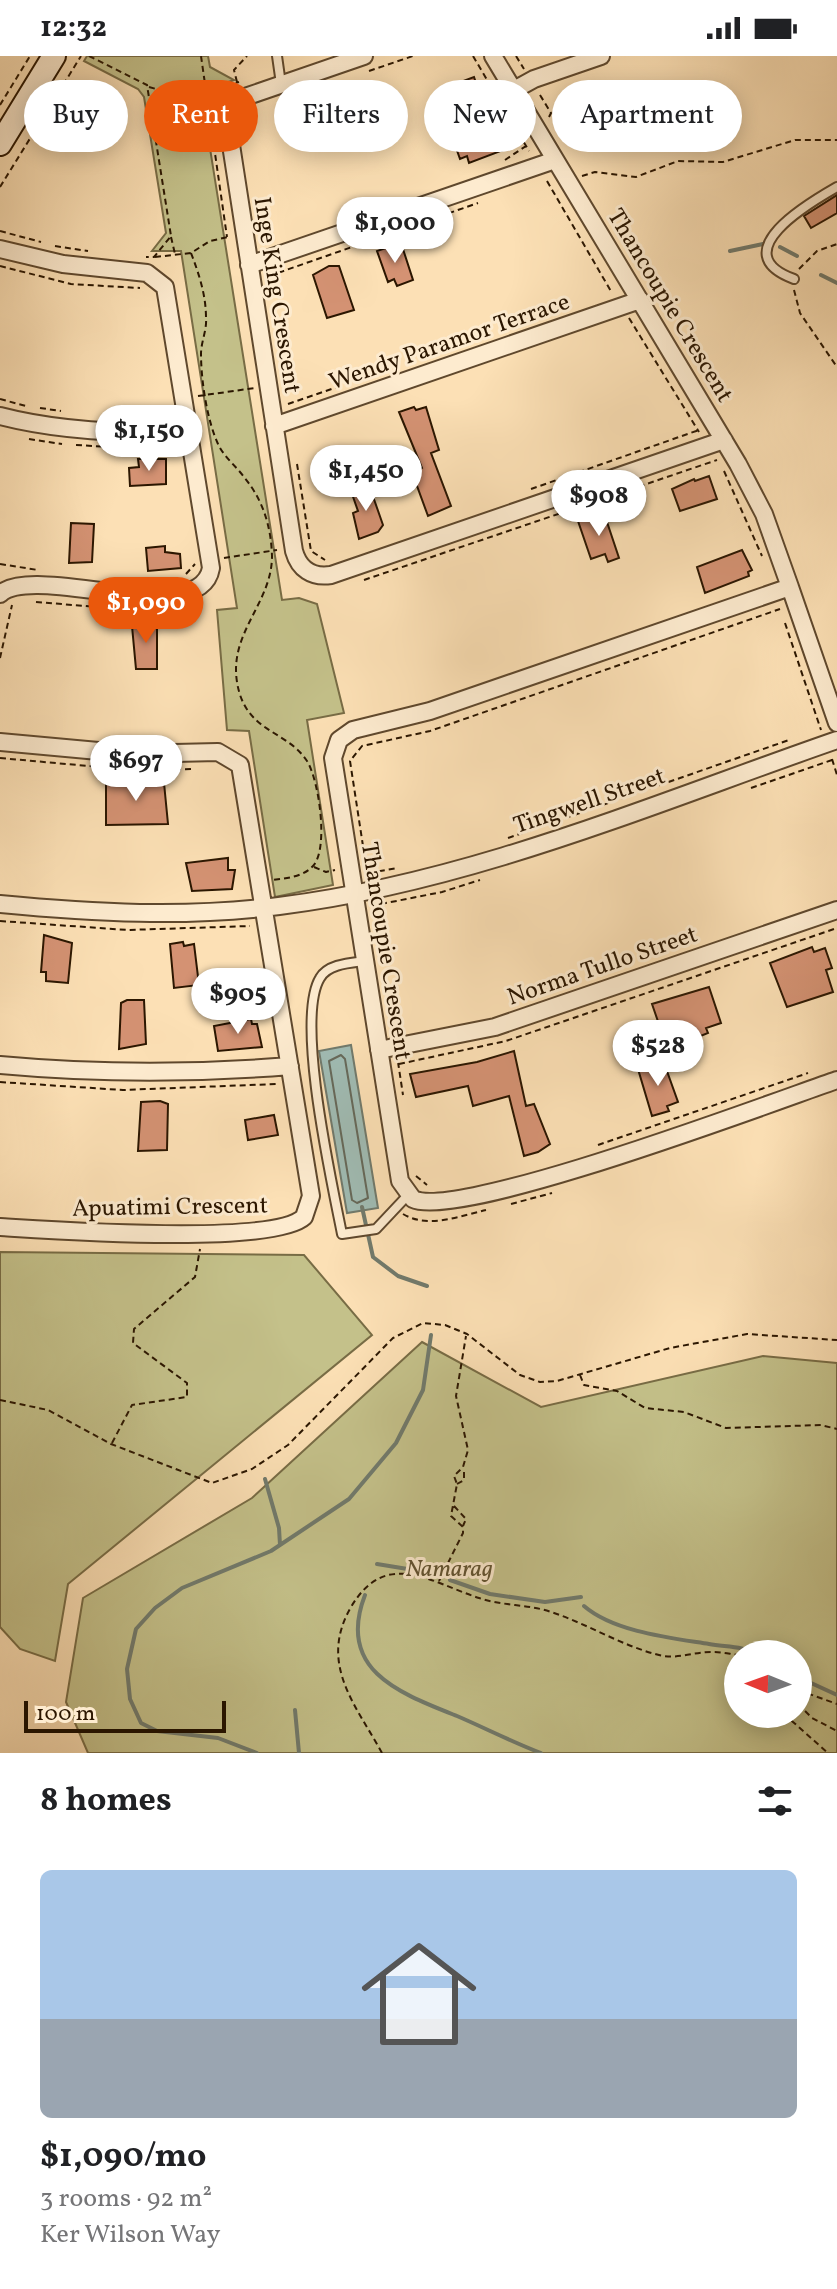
<!DOCTYPE html>
<meta charset="utf-8">
<style>
:root{--surface:#fff;--page:#f2f2f2;--text:#202124;--muted:#757577;--accent:#ea580c}
body{margin:0;font-family:Vollkorn,serif;background:var(--page);color:var(--text);height:100vh;display:flex;flex-direction:column;font-size:30px;white-space:nowrap}
*{box-sizing:border-box;margin:0}
p{font-size:26px;color:var(--muted)}
.icon{flex:none;width:44px;height:44px;fill:none;stroke:currentColor;stroke-width:2;stroke-linecap:round;stroke-linejoin:round}
.map{position:relative;height:1697px;overflow:hidden}
.side{display:flex;flex-direction:column;background:var(--surface);flex:1}
.side>*{flex:none}
.banner{position:absolute;left:24px;top:24px;width:790px;height:72px;display:flex;gap:16px}
.needle{width:52px;rotate:271deg}
.controls{position:absolute;left:724px;top:1584px;display:grid;gap:16px}
.controls a{display:grid;place-items:center;width:88px;height:88px;border-radius:50%;background:var(--surface);box-shadow:0 4px 20px #0003;font-size:40px}
.scale{position:absolute;left:24px;bottom:20px;width:202px;box-sizing:border-box;padding-left:8px;border:4px solid #2b1600;border-top:0;font-size:22px;line-height:28px;white-space:nowrap;color:#2b1600;-webkit-text-stroke:6px #fdebcf;paint-order:stroke}
.price{position:absolute;translate:-50% -68px;padding:0 18px;border-radius:28px;background:#fff;color:#222;font-size:26px;line-height:52px;filter:drop-shadow(0 2px 4px #0008)}
.price::after{content:'';position:absolute;left:50%;top:48px;width:24px;height:18px;margin-left:-12px;background:inherit;clip-path:polygon(0 0,100% 0,50% 100%)}
.price.current{background:var(--accent);color:#fff}
ul{padding:0;list-style:none}
li{display:grid;align-content:center;gap:16px;height:424px;padding:0 40px}
li span{display:grid;place-items:center;height:248px;border-radius:12px;color:#555}
li>.icon{margin-inline-start:auto}
span .icon{width:144px;height:144px;fill:#fffc;stroke-width:1}
li b{font-size:34px}
h2{display:flex;justify-content:space-between;align-items:center;height:96px;padding:0 40px;font-size:34px}
.tag{padding:0 28px;border-radius:36px;background:var(--surface);box-shadow:0 4px 20px #0003;font-size:28px;line-height:72px}
.tag.current{background:var(--accent);color:#fff}
.status{display:flex;justify-content:space-between;align-items:center;height:56px;padding:0 40px;background:var(--surface);direction:ltr}
.status svg{height:22px;fill:currentColor}
.map>svg:first-child{display:block}
.green{fill:#c4c18a;stroke:#786c45;stroke-width:2;fill-rule:evenodd}
.water{fill:#a0bcb4;stroke:#717a6c;stroke-width:2}
.lines{fill:none;stroke-linecap:round;stroke-linejoin:round}
.shore{stroke:#66695a;stroke-width:2}
.stream{stroke:#717a6c;stroke-width:4}
.building{fill:#d49273;stroke:#2b1600;stroke-width:2}
.lane-casing{stroke:#5f482d;stroke-width:12}
.street-casing{stroke:#5f482d;stroke-width:20}
.secondary-casing{stroke:#2b1600;stroke-width:26}
.path{stroke:#2b1600;stroke-width:2;stroke-dasharray:6 4;stroke-linecap:butt}
.lane{stroke:#fdebcf;stroke-width:8}
.street{stroke:#fdebcf;stroke-width:16}
.secondary{stroke:#fdebcf;stroke-width:22}
.labels{text-anchor:middle;stroke-width:6;stroke-linejoin:round;paint-order:stroke}
.street-label{font-size:24px;fill:#2b1600;stroke:#fdebcf}
.park-label{font-size:24px;font-style:italic;fill:#615230;stroke:#fdebcf}
</style>
<div class="status"><b>12:32</b><svg viewBox="0 0 49 12"><path d="M0 12V9h3v3zM5 12V6h3v6zM10 12V3h3v9zM15 12V0h3v12zM26 1h20v11H26zM47 4h2v5h-2z"/></svg></div>
<div class="map">
<svg width="837" height="1697" viewBox="0 0 837 1697">
<rect width="100%" height="100%" fill="#fce0b5"/>
<filter id="stains"><feTurbulence type="fractalNoise" baseFrequency=".0025" numOctaves="4"/><feColorMatrix values="0 0 0 0 .2 0 0 0 0 .09 0 0 0 0 .02 0 0 0 .5 -.17"/></filter>
<radialGradient id="worn" r=".72"><stop offset=".6" stop-color="#630" stop-opacity="0"/><stop offset="1" stop-color="#630" stop-opacity=".3"/></radialGradient>
<path class="green" d="M87,0h121l2,11 24,13 -33,12 81,508 17,-2 18,6 27,109 -37,7 26,165 -58,12 -26,-166 -22,-1 -10,-120 20,-2 -56,-357h-29l14,-18 -22,-136 -6,-8 -54,-28z
M0,1196l304,3 68,80 -304,249 -13,77 -35,-12 -20,-22z
M422,1286l119,65 222,-51 74,7v390h-749l-22,-51 17,-104 169,-100zM738,1598h60v60h-60z"/>
<path class="water" d="M351,989l27,163 -31,5 -28,-162z"/>
<g class="lines">
<path class="shore" d="M341,999l4,4 23,139 -11,5 -5,-3 -23,-139z"/>
<path class="stream" d="M780,191l17,9
M730,195l33,-7
M821,219l16,8
M362,1151l11,50 25,19 29,10
M265,1423l14,49 1,17
M377,1508l55,9
M450,1524l40,14 55,8 36,-5
M365,1539c-29,75 34,98 92,121 28,12 55,26 84,37
M584,1550c30,26 87,32 125,38 17,3 34,2 49,10
M798,1621l39,18
M295,1654l4,43
M257,1697l-39,-15 -61,-7 -16,-8 -11,-24 -3,-30 9,-40 19,-21 27,-20 89,-37 78,-52 47,-56 27,-53 8,-55"/>
</g>
<path class="building" d="M474,21l9,27 6,-2 3,5 14,42 -37,14 -2,-7 -7,3 -24,-68z
M837,139v18l-26,15 -7,-12z
M397,188l5,2 11,34 -16,6 -3,-7 -6,3 -11,-31z
M329,210h10l15,44 -27,8 -14,-43z
M414,351l2,3 10,-3 13,43 -8,3 20,53 -23,10 -15,-41 9,-7 -23,-56z
M138,403h28v25l-36,2 -1,-18 10,-1z
M709,420l8,23 -37,12 -8,-22 22,-10 1,2z
M369,429l14,40 -5,7 -19,7 -6,-26 5,-2 -7,-20z
M605,460l14,42 -11,4 -3,-8 -14,5 -13,-38z
M71,467l23,1 -2,38 -23,1z
M165,490v6l15,2 1,14 -33,3 -2,-23z
M742,494l10,20 -4,2 1,4 -44,17 -8,-26z
M143,565h14v48h-21l-4,-43h11z
M106,724l58,3 4,41 -62,1z
M228,802v12h7l-3,19 -40,2 -6,-28z
M44,879l28,8 -4,40 -22,-2v-9h-5z
M183,886l1,4 10,-2 5,41 -25,3 -4,-44z
M812,891l2,5 11,-4 7,20 -6,2 7,22 -46,15 -17,-44z
M709,931l12,36 -15,5 2,5 -34,14 -4,-14 -7,3 -11,-32z
M127,944h17l2,44 -27,5 2,-46z
M251,963l1,5h5l5,23 -44,4 -4,-25z
M514,995l12,55 8,-2 16,40 -12,8 -14,4 -15,-60 -36,10 -5,-20 -52,11 -6,-23 67,-12z
M663,1004l15,42 -11,4 2,5 -17,5 -14,-47z
M160,1045l8,3 -1,46 -29,1 3,-49z
M274,1059l4,20 -30,5 -3,-20z"/>
<g class="lines">
<g class="lane-casing">
<path id="lane" d="M277,0l4,28
M794,223c-71,-26 15,-76 43,-92
M365,905c-15,2 -37,3 -45,17 -25,41 12,205 22,256l34,-5 32,-34"/>
</g>
<g class="street-casing">
<path id="street" d="M364,0l-119,41 -13,10 -5,12 67,432c5,18 18,27 37,24l393,-135
M493,0l245,408 26,50 26,73
M514,34l20,-11 67,-23
M0,193l63,15 84,9 18,14 46,281c-11,63 -176,-6 -211,26
M249,209l306,-105
M0,360c61,16 127,18 190,16
M274,370l366,-126
M837,667l-47,-136 -360,124 -77,19 -14,10 -6,18 67,423 13,18c46,22 360,-97 424,-119
M0,686l131,12 87,-2 22,13 71,431 -7,21c-31,29 -254,13 -304,10
M0,848c93,9 186,14 279,2 193,-24 376,-103 558,-166
M379,994l116,-23 342,-117
M0,1009c98,9 193,9 290,1"/>
</g>
<g class="secondary-casing">
<path id="secondary" d="M0,88l54,-88"/>
</g>
<path class="path" d="M89,0l58,29 24,151 -17,21h-8
M201,0l26,181
M473,0l56,95
M516,0l8,13
M369,15l44,-15
M237,26l-3,-12 13,-14
M149,31l35,10 55,-15
M540,39l11,18 -2,4
M0,49l30,-49
M243,70l10,-15
M505,104l21,-14
M582,120l13,-4 41,5 42,-16 45,1 72,-22h42
M547,125l65,112
M0,131l81,-131
M0,175l41,11
M171,181l4,17
M55,190l33,5
M191,197c8,21 15,42 15,65 1,12 -5,24 -5,36 0,26 6,66 17,90 6,13 18,22 26,33 19,23 27,49 28,79 0,47 -43,76 -35,126 8,51 49,47 70,79 12,19 22,88 6,105 -10,11 -26,12 -40,14
M155,201l36,-4 19,-12 18,-4
M0,210l71,18 69,4
M799,213l18,-18 20,-7
M269,220l209,-73
M794,234l6,23 37,54
M629,262l70,114
M198,340l57,-8
M0,343l26,7
M288,348l93,-32
M40,352l21,3
M132,360l13,1
M29,383l33,5
M76,389l101,6
M297,408l14,87 14,9
M724,415l38,85
M531,433l168,-59
M224,502l53,-8
M0,508l38,6
M186,518l9,-10
M128,522h50
M364,524l353,-120
M36,546l74,6
M785,567l36,107
M0,602l12,-53
M0,702l122,11
M832,703l5,16
M145,714l49,-1
M751,732l81,-28
M508,782l281,-98
M363,790l-13,-85 12,-15 68,-15 350,-122
M314,811l12,5 9,-2
M369,817l29,-5
M381,848l61,-12 38,-12
M0,865l128,9 122,-4
M387,939l6,37
M398,1006l5,33
M399,1008l107,-23 331,-113
M0,1026l123,8 154,-6
M598,1089l210,-72
M416,1120l11,9
M511,1148l41,-11
M403,1158c25,15 57,2 83,-4
M580,1319l4,10 33,6 28,17 39,4 42,16 95,-3 16,4
M0,1344l48,10 63,34 101,39 40,-14 36,-24 105,-107 30,-15 22,2 22,9 53,41 20,7 17,-1 113,-33 77,-14 90,6
M112,1387l20,-38 55,-8v-14l-54,-40 1,-14 61,-52 5,-28
M457,1428l7,-4v-12
M454,1450l12,13 -3,7
M439,1525l24,-48v-6l-12,-11 6,-32 -3,-8 9,-9 5,-17 -12,-54 10,-60
M798,1634l39,14
M798,1648l14,14 25,13
M784,1658l44,39
M382,1697c-26,-48 -64,-89 -31,-146 35,-59 79,-25 128,-9 23,8 49,6 72,14 37,12 71,34 108,43 19,5 36,-4 55,-3 8,0 16,2 24,3"/>
<use href="#lane" class="lane"/>
<use href="#street" class="street"/>
<use href="#secondary" class="secondary"/>
</g>
<g class="labels">
<g class="street-label">
<text transform="translate(278 239) rotate(81)" y="8">Inge King Crescent</text>
<text transform="translate(671 249) rotate(59)" y="8">Thancoupie Crescent</text>
<text transform="translate(449 285) rotate(-19)" y="8">Wendy Paramor Terrace</text>
<text transform="translate(589 744) rotate(-19)" y="8">Tingwell Street</text>
<text transform="translate(387 895) rotate(81)" y="8">Thancoupie Crescent</text>
<text transform="translate(602 909) rotate(-19)" y="8">Norma Tullo Street</text>
<text transform="translate(170 1150) rotate(-1)" y="8">Apuatimi Crescent</text>
</g>
<g class="park-label">
<text x="449" y="1520">Namarag</text>
</g>
</g>
<rect width="100%" height="100%" filter="url(#stains)"/>
<rect width="100%" height="100%" fill="url(#worn)"/>
</svg>
<div class="controls">
<a><svg class="needle" viewBox="-14 -14 28 28"><path d="M0-13l5 13h-10z" fill="#e53935"/><path d="M0 13l5-13h-10z" fill="#757577"/></svg></a>
</div>
<div class="scale">100 m</div>
<b class="price" style="left:395px;top:209px">$1,000</b>
<b class="price" style="left:149px;top:417px">$1,150</b>
<b class="price" style="left:366px;top:457px">$1,450</b>
<b class="price" style="left:599px;top:482px">$908</b>
<b class="price current" style="left:146px;top:589px">$1,090</b>
<b class="price" style="left:136px;top:747px">$697</b>
<b class="price" style="left:238px;top:980px">$905</b>
<b class="price" style="left:658px;top:1032px">$528</b>
<div class="banner">
<a class="tag">Buy</a>
<a class="tag current">Rent</a>
<a class="tag">Filters</a>
<a class="tag">New</a>
<a class="tag">Apartment</a>
</div>
</div>
<section class="side">
<h2>8 homes<svg class="icon" aria-label="filters" viewBox="0 0 24 24"><path d="M4 7h16M4 17h16"/><circle cx="9" cy="7" r="2"/><circle cx="15" cy="17" r="2"/></svg></h2>
<ul>
<li><span style="background:linear-gradient(#a9c7e8 60%,#9aa5b1 0)"><svg class="icon" aria-label="home" viewBox="0 0 24 24"><path d="M3 11l9-7 9 7M6 9v11h12V9"/></svg></span><div><b>$1,090/mo</b><p>3 rooms · 92 m²</p><p>Ker Wilson Way</p></div></li>
</ul>
</section>
